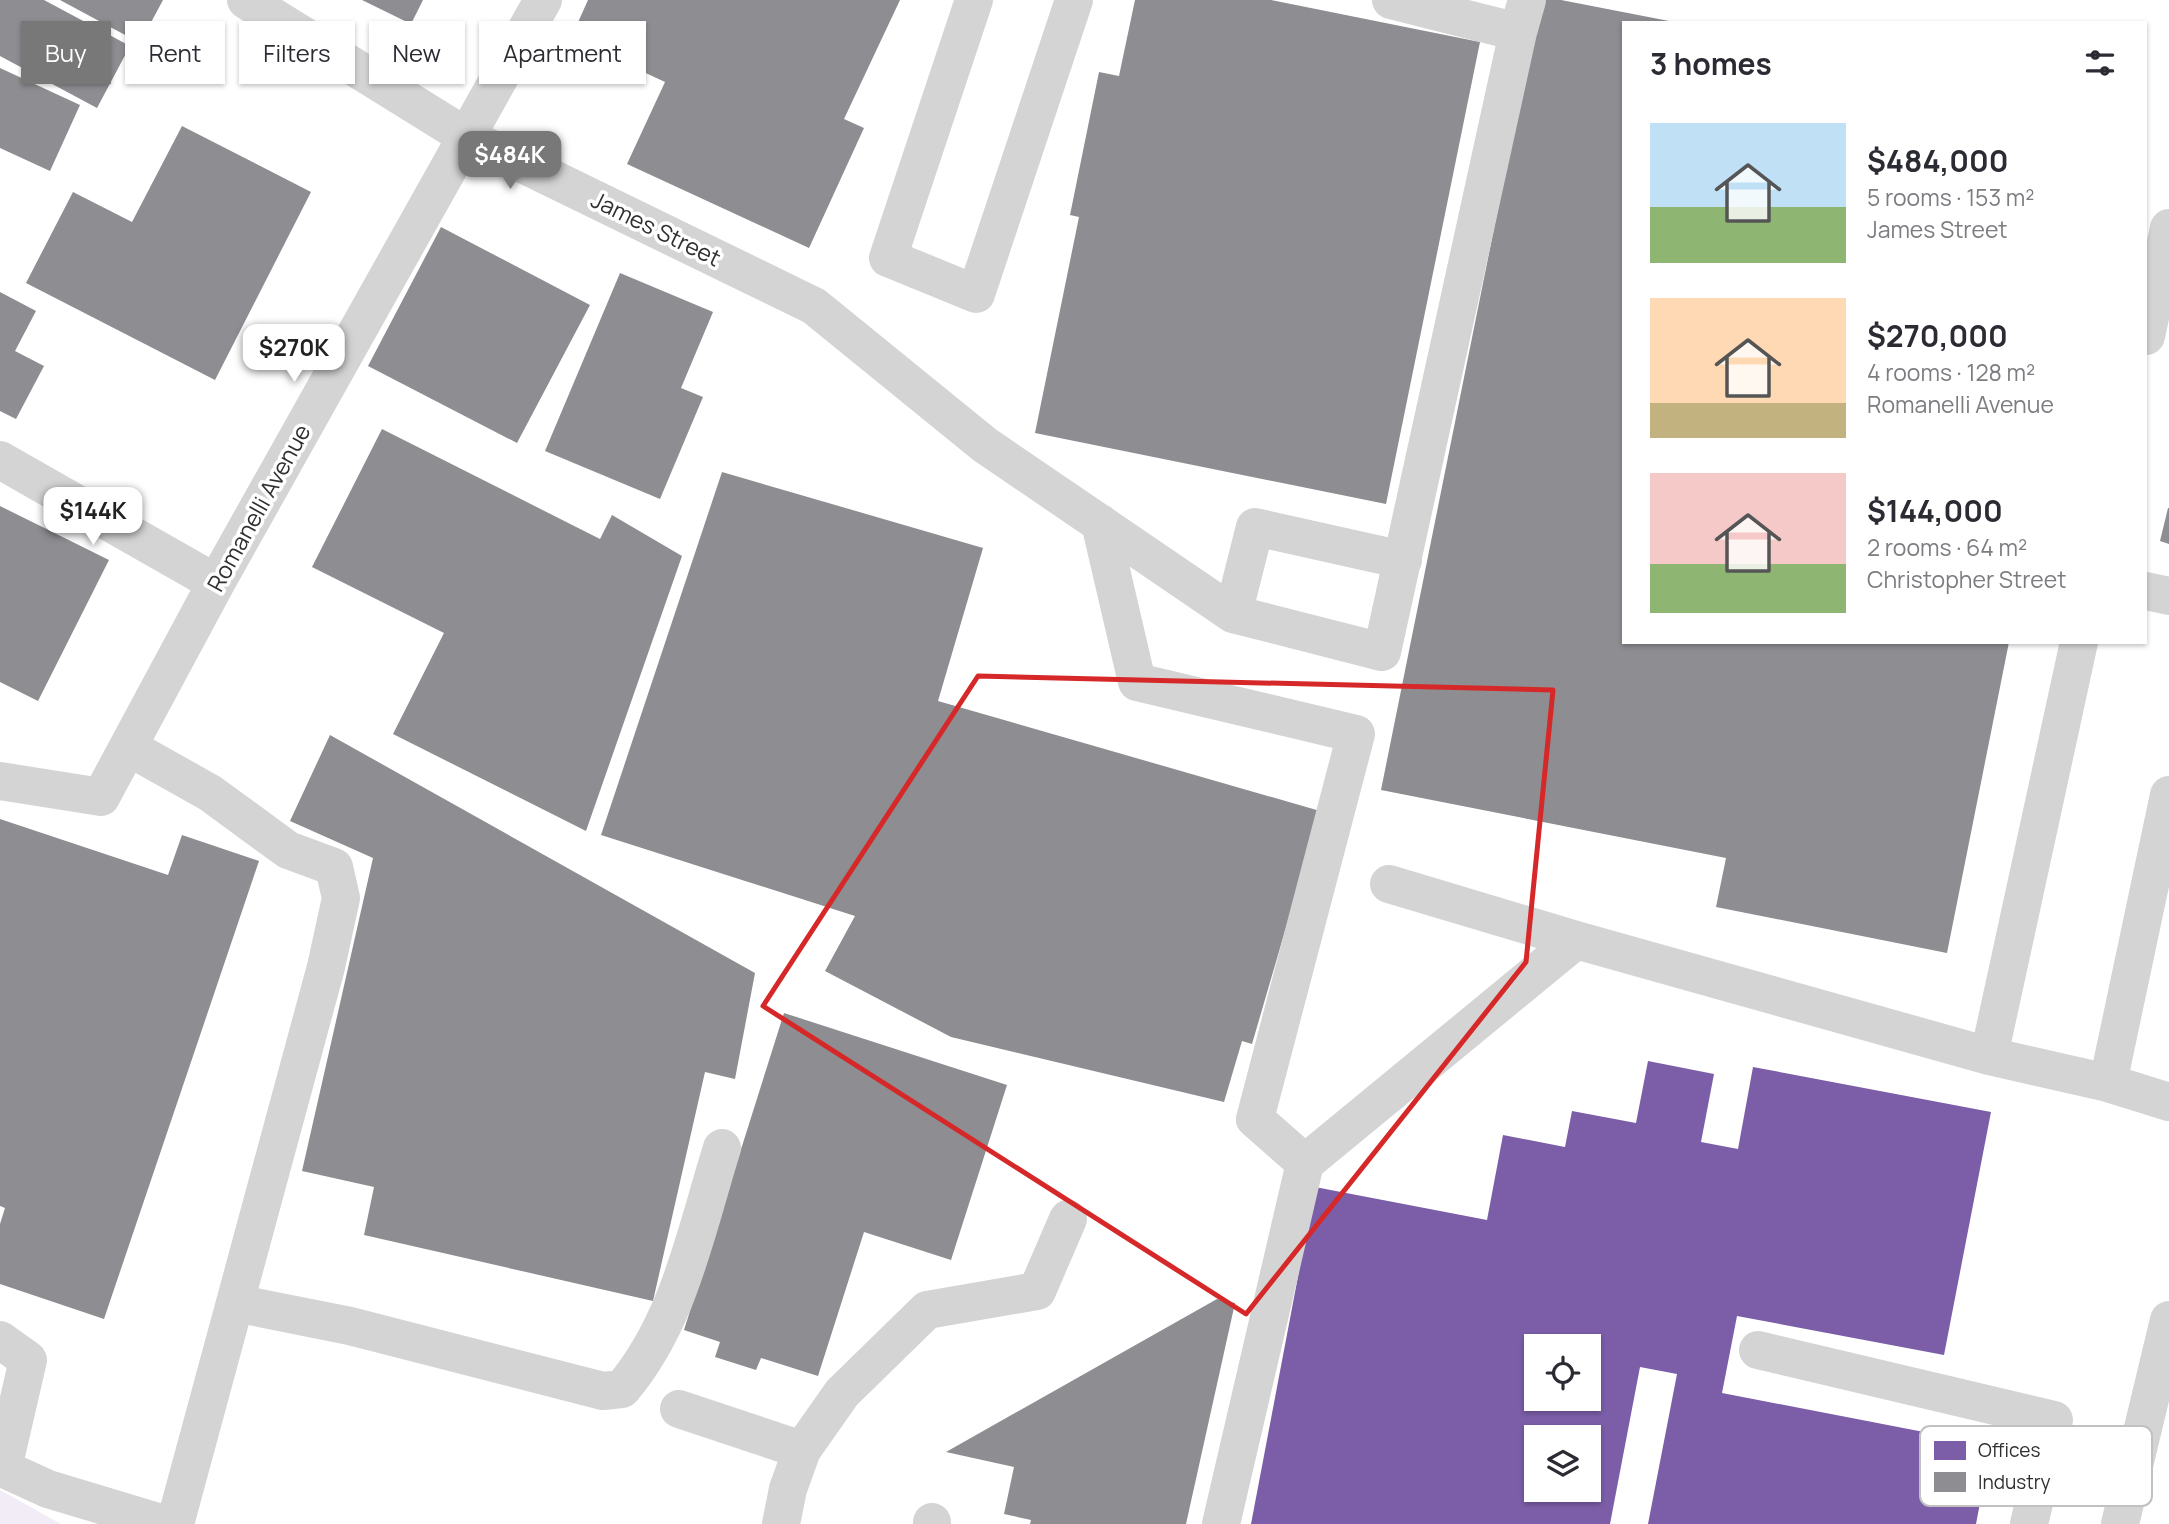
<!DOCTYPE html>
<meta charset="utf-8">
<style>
:root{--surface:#fff;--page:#f2f2f3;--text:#2b2b33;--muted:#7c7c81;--accent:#787878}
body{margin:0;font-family:Manrope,sans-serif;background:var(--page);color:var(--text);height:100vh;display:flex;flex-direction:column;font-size:26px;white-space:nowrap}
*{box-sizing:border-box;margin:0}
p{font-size:23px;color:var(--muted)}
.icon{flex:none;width:38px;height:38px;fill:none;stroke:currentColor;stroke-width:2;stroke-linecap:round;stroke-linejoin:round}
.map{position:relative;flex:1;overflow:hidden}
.panel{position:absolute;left:1622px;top:21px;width:525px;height:623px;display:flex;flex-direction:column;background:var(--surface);border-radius:0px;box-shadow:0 2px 5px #0004}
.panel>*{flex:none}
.guide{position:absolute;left:21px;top:21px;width:665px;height:63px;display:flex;gap:14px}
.controls{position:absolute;left:1524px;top:1334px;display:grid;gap:14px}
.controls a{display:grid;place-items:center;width:77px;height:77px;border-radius:0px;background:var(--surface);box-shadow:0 2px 5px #0004;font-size:35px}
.price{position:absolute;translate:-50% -60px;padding:0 16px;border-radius:14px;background:#fff;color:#222;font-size:23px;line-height:46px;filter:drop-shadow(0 2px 4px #0008)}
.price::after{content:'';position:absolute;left:50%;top:42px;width:21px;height:16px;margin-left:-10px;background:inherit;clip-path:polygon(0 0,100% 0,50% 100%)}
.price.selected{background:var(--accent);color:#fff}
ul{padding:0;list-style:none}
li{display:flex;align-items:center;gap:21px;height:175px;padding:0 28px}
li span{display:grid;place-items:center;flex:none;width:196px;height:140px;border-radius:0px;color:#555}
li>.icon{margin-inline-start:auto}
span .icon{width:84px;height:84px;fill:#fffc;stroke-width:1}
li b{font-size:30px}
h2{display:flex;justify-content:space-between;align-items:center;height:84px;padding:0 28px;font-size:30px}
.chip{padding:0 24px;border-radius:0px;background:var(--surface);box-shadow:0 2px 5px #0004;font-size:24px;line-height:63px}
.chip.selected{background:var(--accent);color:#fff}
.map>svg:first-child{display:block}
.green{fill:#f1ecf6}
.offices{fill:#7b5ea7;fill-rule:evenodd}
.industry{fill:#8d8d92}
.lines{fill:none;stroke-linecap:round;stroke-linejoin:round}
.minor{stroke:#d4d4d4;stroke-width:38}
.marked{fill:none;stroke:#d62828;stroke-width:5;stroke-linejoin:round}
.labels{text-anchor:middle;stroke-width:7;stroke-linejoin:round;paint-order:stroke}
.street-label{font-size:23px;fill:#303030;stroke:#fff}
.key{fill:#fff;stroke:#c1c1c1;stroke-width:2}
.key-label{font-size:19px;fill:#303030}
</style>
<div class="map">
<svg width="2169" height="1524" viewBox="0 0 2169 1524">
<rect width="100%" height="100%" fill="#fff"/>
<path class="green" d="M0,1490l61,34h-61z"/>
<path class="offices" d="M1648,1061l66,13 -13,68 37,7 15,-82 238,45 -47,243 -207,-39 -15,77 269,52 -15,79h-328l29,-150 -37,-7 -30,157h-359l64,-337 172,33 16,-85 62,12 7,-36 64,12zM1536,1346h53v52h-53zM1536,1437h53v52h-53z"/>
<path class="industry" d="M0,0h44l86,46 -33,62 -97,-52z
M60,0h103l-23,43z
M362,0h61l-12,24z
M588,0h312l-56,119 20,9 -55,120 -182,-84 38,-82 -94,-44z
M1135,0h136l209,42 -94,462 -351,-71 44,-216 -9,-2 29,-143 20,4z
M1540,0h21l108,21 -45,2v619h385l-62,311 -231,-46 10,-49 -345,-68z
M0,68l80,37 -30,66 -50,-23z
M182,126l129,66 -96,188 -189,-97 47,-91 59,30z
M441,227l149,78 -73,138 -149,-77z
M620,273l93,39 -32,76 22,9 -43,102 -115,-48z
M0,292l36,19 -21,40 29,15 -28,53 -16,-8z
M382,429l218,110 12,-24 70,41 -96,275 -193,-97 51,-101 -132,-66z
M722,472l261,76 -45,153 382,110 -68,233 -10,-3 -18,61 -273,-65 -126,-66 30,-55 -254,-81z
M0,506l109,54 -71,141 -38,-19z
M2168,508h1v36l-9,-3z
M330,735l425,238 -20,106 -30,-7 -52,229 -289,-66 10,-48 -72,-16 71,-313 -83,-37z
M0,819l168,56 14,-40 77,26 -155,458 -104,-35v-60l5,-16 -5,-2z
M784,1013l223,72 -56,175 -87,-28 -46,144 -57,-18 -5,12 -41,-13 5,-15 -36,-12z
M1217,1299l18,4 -49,221h-156l1,-4 -27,-6 10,-47 -68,-15z"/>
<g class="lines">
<path class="minor" d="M246,0l221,137 347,169 171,139 248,169
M974,0l-86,258 88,36 98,-294
M1391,0l127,32
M2146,336l23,-108
M0,460l216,123
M1100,523l37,159 219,52 -101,385 50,44
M1403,560l-148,-33 -22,87 149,38 136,-620 9,-32
M2146,591l23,5
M128,747l82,46 78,57 46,17 7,31 -15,69 -151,557
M0,781l101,16 115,-214 327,-583
M1389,884l187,56 413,116 119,27 61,19
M1989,1056l90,-414
M2108,1083l61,-288
M235,1303l115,23 253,65 19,-2c57,-67 74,-158 100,-241
M0,1340l28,20 -25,108
M1758,1350l296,70 -25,104
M679,1409l123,41
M0,1467l48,22 116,35
M932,1522v2
M781,1524l7,-35 14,-39 40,-57 85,-83 110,-19 31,-72
M1221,1524l84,-361 271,-223
M2120,1524l49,-204"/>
</g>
<path class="marked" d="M978,676l575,14 -27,272 -280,352 -483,-308z"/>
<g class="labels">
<g class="street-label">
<text transform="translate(656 229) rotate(26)" y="8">James Street</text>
<text transform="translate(259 508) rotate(-61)" y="8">Romanelli Avenue</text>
</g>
</g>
<rect x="1920" y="1426" width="232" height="80" rx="10" class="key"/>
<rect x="1934" y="1441" width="32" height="19" fill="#7b5ea7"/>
<rect x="1934" y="1472" width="32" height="20" fill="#8d8d92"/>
<g class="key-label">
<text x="1978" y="1457">Offices</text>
<text x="1978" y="1489">Industry</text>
</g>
</svg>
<div class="controls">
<a><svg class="icon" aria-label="locate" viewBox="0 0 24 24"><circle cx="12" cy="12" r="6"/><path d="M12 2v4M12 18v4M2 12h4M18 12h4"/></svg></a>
<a><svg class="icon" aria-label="layers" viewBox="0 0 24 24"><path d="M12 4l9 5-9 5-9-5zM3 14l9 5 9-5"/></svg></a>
</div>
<b class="price selected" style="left:510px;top:191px">$484K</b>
<b class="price" style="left:294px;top:384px">$270K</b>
<b class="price" style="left:93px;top:547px">$144K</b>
<div class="guide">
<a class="chip selected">Buy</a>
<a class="chip">Rent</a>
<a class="chip">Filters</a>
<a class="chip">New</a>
<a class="chip">Apartment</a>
</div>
<section class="panel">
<h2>3 homes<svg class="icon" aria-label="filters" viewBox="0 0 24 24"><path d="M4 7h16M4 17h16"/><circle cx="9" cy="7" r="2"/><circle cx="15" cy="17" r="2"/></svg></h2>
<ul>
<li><span style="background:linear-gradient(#bfe0f5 60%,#8fb573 0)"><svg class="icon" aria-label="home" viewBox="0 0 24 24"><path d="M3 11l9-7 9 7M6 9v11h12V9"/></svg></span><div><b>$484,000</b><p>5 rooms · 153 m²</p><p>James Street</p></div></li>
<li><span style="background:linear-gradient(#ffd9b3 75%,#c2b280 0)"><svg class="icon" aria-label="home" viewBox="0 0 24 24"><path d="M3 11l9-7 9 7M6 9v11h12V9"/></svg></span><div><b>$270,000</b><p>4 rooms · 128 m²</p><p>Romanelli Avenue</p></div></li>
<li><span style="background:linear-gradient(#f6c9c9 65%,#8fb573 0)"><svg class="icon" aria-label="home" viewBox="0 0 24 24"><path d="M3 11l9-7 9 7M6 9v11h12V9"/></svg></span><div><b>$144,000</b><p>2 rooms · 64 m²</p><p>Christopher Street</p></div></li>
</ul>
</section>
</div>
